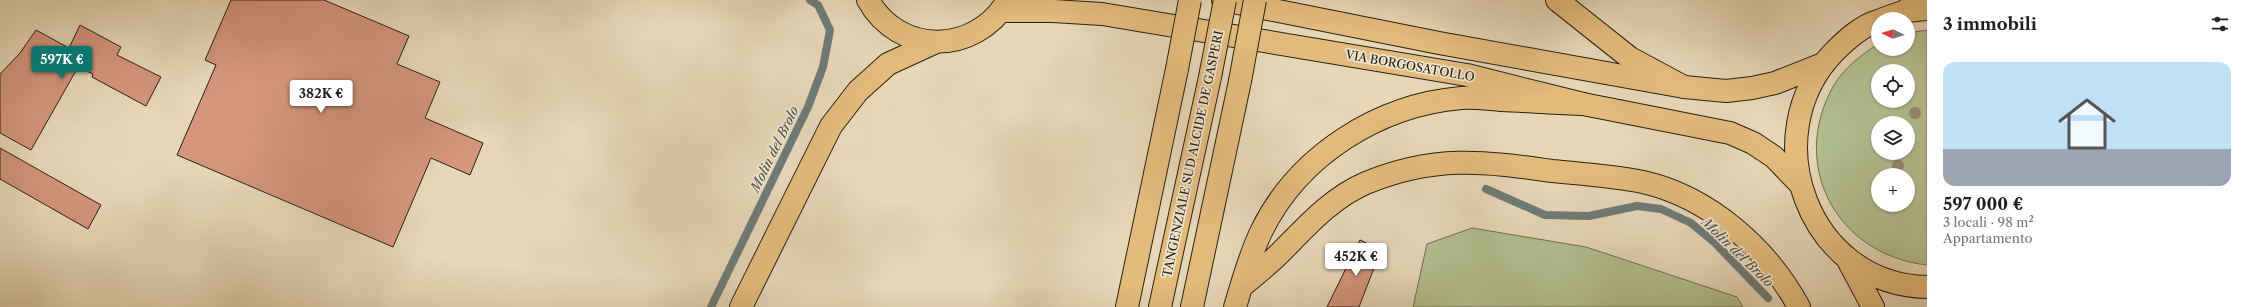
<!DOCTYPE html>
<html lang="it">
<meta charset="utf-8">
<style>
:root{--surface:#fff;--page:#f6f6f6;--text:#202124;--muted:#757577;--line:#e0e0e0;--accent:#0f766e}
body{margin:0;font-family:"Libre Caslon Text",serif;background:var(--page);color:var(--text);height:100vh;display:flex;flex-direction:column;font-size:15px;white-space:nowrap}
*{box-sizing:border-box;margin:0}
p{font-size:13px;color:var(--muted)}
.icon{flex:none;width:22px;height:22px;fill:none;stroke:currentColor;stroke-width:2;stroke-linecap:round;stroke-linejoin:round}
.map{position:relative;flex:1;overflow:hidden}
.details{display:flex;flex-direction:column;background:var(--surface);width:320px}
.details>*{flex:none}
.needle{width:26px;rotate:275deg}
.fabs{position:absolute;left:1871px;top:12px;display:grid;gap:8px}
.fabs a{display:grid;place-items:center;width:44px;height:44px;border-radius:50%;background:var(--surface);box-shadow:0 1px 3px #0004;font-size:20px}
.price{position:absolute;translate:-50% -34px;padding:0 9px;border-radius:4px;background:#fff;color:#222;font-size:13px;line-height:26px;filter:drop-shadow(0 1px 2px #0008)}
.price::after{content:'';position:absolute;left:50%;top:24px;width:12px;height:9px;margin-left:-6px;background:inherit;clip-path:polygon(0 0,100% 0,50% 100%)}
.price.on{background:var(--accent);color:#fff}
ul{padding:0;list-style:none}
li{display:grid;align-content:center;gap:8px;height:212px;padding:0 16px}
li+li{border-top:1px solid var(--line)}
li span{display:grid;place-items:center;height:124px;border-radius:12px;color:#555}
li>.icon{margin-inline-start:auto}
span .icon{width:72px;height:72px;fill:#fffc;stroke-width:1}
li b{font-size:17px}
h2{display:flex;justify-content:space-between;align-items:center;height:48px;padding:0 16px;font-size:17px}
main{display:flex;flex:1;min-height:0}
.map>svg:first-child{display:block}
.green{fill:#b2bf90;stroke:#6e7052;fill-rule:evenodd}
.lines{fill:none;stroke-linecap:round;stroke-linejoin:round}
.stream{stroke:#6e7b77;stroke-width:8}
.building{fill:#d3957c;stroke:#2a2014}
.primary-casing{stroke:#2a2014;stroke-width:24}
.trunk-casing{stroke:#2a2014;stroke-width:24}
.motorway-casing{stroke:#2a2014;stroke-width:24}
.primary{stroke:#e3bc7c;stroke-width:22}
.trunk{stroke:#e3bc7c;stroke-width:22}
.motorway{stroke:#e3bc7c;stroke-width:22}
.trunk-bridge-casing{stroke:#2a2014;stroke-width:24;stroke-linecap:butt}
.trunk-bridge{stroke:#e3bc7c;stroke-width:22}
.tree{fill:#958d72}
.labels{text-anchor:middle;stroke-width:3.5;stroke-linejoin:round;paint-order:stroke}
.street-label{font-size:12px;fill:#2a2014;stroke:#efe5d0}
.water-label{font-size:13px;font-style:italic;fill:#4c4d46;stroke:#efe5d0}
</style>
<main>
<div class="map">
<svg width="1927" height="307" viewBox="0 0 1927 307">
<rect width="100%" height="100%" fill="#e6d7b7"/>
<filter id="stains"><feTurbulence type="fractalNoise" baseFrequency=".005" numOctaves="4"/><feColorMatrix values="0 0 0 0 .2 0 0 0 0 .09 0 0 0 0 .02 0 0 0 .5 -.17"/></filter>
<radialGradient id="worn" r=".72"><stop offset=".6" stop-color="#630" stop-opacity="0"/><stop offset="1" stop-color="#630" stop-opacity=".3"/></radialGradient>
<path class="green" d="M1927,30v235c-90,-10 -139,-100 -93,-180 10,-17 27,-30 44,-41v5h30v-16zM1878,71h30v30h-30zM1878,123h30v30h-30zM1878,175h30v30h-30z
M1472,228l114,19 151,50 6,10h-330l14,-63z"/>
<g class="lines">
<path class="stream" d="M1486,189l59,26 44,1 48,-10 24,3 30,14 24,20 53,55
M711,307l97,-200 15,-40 7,-37 -12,-25 -8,-5"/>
</g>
<path class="building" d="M231,0h93l85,36 -12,28 43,18 -15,36 58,25 -13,32 -39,-17 -38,89 -216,-92 39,-90 -11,-5z
M80,25l41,22 -4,8 44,22 -15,29 -54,-29 1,-3 -15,-7 -47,83 -31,-17v-59l20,-21 16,-23 33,18z
M0,148l101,57 -13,24 -88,-50z
M1360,240l21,10 -22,57h-32z"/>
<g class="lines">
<g class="primary-casing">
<path id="primary" d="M868,0c31,56 108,55 140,0
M1223,0l216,43 245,44 42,4 26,-3 23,-5 48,-19
M1002,11h51l49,3 365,61 116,29 147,29 23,10 21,14 25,26
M1883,19l23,-8 21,-2
M1878,21c-17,5 -32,19 -44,31 -80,83 -26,233 93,235
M1848,260l25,47"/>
</g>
<g class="trunk-casing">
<path id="trunk" d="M1557,0l73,58 54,29
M1241,287c13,-11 27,-22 39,-34 26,-26 51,-55 86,-70 68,-28 116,-22 186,-12 30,3 61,5 91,11 66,15 124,66 156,125
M741,307l90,-181 27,-35 30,-27 48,-22
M1127,307l50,-238
M1160,307l50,-230
M1192,307l48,-226
M1235,307c8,-26 15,-53 27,-77 37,-75 117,-125 199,-132 13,-1 27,1 40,2 27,1 54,3 82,4"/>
</g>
<g class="motorway-casing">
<path id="motorway" d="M1906,11l10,-11"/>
</g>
<use href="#primary" class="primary"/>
<use href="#trunk" class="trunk"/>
<use href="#motorway" class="motorway"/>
<g class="trunk-bridge-casing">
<path id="trunk-bridge" d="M1177,69l13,-69
M1210,77l15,-77
M1240,81l15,-81"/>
</g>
<use href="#trunk-bridge" class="trunk-bridge"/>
</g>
<g class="tree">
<circle cx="1915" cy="113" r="6"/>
<circle cx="1898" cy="166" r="6"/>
</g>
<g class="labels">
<g class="street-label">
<text transform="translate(1410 66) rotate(10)" y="4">VIA BORGOSATOLLO</text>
<text transform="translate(1193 154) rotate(-78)" y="4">TANGENZIALE SUD ALCIDE DE GASPERI</text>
</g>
<g class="water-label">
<text transform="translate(774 149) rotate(-64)" y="5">Molin del Brolo</text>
<text transform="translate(1738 252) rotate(44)" y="5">Molin del Brolo</text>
</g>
</g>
<rect width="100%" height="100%" filter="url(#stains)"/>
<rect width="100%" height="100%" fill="url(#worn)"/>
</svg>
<div class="fabs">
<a><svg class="needle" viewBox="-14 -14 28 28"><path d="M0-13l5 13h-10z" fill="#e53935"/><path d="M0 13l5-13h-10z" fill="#757577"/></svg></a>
<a><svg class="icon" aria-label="locate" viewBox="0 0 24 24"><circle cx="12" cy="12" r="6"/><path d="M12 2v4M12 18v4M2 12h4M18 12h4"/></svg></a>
<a><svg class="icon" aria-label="layers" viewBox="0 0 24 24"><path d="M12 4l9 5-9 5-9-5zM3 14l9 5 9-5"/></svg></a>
<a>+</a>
</div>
<b class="price on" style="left:62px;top:80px">597K €</b>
<b class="price" style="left:321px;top:114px">382K €</b>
<b class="price" style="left:1356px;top:277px">452K €</b>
</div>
<section class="details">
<h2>3 immobili<svg class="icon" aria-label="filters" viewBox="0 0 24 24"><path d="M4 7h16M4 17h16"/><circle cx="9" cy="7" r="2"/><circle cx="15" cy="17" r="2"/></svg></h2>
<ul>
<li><span style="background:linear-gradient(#bfe0f5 70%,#9aa5b1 0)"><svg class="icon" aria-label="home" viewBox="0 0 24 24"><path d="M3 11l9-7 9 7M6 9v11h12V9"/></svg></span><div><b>597 000 €</b><p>3 locali · 98 m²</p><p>Appartamento</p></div></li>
</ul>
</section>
</main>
